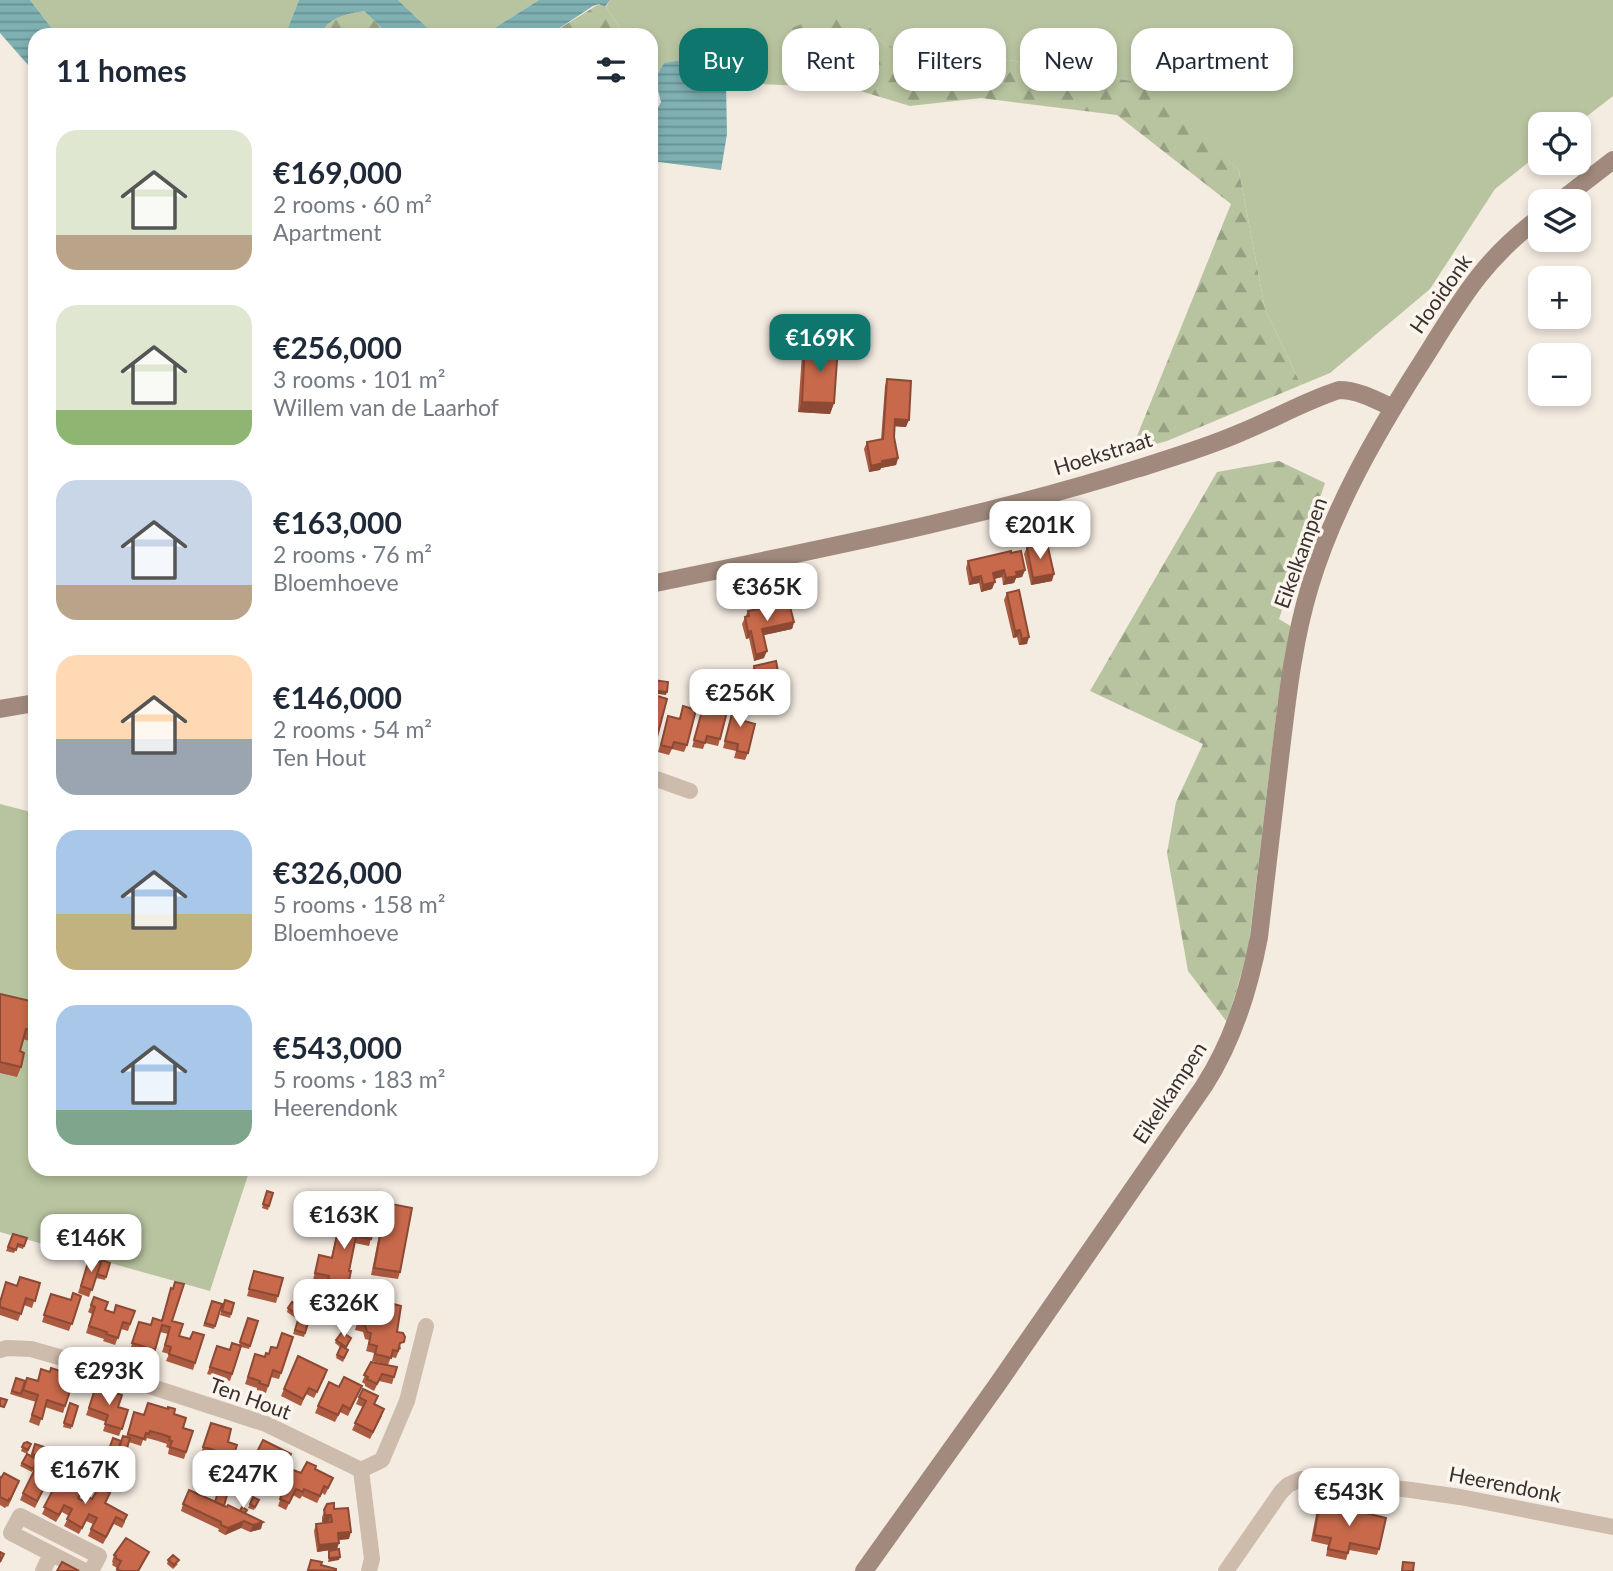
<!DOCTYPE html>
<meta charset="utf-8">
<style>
:root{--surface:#fff;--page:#f2f2f3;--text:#1f2937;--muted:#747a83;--accent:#0f766e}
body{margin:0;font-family:Lato,sans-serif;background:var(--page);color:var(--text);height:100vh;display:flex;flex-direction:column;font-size:26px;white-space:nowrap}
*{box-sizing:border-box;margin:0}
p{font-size:23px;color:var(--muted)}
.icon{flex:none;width:38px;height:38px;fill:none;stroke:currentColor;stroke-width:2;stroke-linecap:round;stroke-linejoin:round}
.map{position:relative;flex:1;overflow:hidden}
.sheet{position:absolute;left:28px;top:28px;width:630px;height:1148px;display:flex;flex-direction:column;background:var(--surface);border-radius:21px;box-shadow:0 4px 10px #0003}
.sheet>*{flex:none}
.hud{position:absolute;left:679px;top:28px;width:665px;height:63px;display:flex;gap:14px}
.tools{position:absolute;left:1528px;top:112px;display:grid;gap:14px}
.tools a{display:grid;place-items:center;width:63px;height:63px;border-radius:14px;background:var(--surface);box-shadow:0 4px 10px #0003;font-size:35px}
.price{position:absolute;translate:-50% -60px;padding:0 16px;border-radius:14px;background:#fff;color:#222;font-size:23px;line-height:46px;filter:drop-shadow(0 2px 4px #0008)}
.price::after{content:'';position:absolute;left:50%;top:42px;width:21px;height:16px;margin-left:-10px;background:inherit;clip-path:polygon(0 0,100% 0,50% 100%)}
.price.selected{background:var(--accent);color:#fff}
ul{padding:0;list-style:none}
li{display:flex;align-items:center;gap:21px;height:175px;padding:0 28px}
li span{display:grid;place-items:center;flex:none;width:196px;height:140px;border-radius:21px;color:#555}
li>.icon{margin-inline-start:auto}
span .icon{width:84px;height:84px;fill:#fffc;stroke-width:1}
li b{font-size:30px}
h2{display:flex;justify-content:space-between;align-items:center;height:84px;padding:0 28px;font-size:30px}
.chip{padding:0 24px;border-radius:21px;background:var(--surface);box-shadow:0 4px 10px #0003;font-size:24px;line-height:63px}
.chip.selected{background:var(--accent);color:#fff}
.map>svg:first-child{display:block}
.green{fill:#b8c4a0}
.forest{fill:url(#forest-firs)}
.water{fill:url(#water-rules)}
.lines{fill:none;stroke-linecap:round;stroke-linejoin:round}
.street{stroke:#cdbbac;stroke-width:16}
.secondary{stroke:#a18a7d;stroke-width:18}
.wall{fill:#ac5a40}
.shaded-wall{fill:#8c4a34}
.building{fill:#c8694b;stroke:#8c4a34;stroke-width:2}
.labels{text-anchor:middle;stroke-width:7;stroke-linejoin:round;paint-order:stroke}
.street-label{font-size:21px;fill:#3b302b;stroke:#fbf5ee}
</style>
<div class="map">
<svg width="1613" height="1571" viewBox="0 0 1613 1571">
<defs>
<pattern id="forest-firs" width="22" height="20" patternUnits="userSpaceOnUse" patternTransform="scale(1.75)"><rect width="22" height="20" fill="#b8c4a0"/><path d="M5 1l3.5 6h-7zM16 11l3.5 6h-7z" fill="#97a083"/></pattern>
<pattern id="water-rules" width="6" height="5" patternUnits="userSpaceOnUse" patternTransform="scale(1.75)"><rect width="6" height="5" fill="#7fb0b2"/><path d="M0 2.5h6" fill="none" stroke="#699091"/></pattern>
</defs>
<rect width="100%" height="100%" fill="#f4ebe1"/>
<path class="green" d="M30,0h269l-14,35h-228z
M398,0h141l-56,35h-48z
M610,0h1003v96l-36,28h-37v29l-45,36 -65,100 -100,84 -29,12 -36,-76 -26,-138 -78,-85 -217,-37 -58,-3 -18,-21 -78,33 25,28 -89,-3 -22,-16 -40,-4 -9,15 -4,-5v-38h-26l-19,-28z
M0,804l35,9v356h215l-40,122 -210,-59z"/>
<path class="forest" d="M599,4l7,3 19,28h-76z
M364,11l25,24h-68c7,-18 26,-21 43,-24z
M827,13l41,12 18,21 58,3 217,37 35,36 43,49 26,138 36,76 -134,56 -36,10 100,-247 -114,-89 -136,-17 -71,8 -63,-19 -32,-1 -25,-28 2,-30z
M1279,461l46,22 -46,136 13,8 -14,73 -30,251 -21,71 -39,-51 -21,-118 9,-51 27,-58 -113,-53 127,-219z"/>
<path class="water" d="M0,0h30l27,35h-22v38l-35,-40z
M299,0h99l37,35h-46l-25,-24c-17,3 -36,6 -43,24h-36z
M539,0h71l-5,7 -6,-3 -6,2 -44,29h-66z
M677,61l27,6 22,16 1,51 -6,36 -70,-9v-45l3,-1 7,-13 -6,-24 9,-15z"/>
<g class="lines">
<path class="street" d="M651,777l39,14
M0,1350l7,-2 24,1 35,10 200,65 95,46
M43,1571l8,-17
M85,1571l-74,-38 9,-17 79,40 -8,15
M369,1571l3,-12 -11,-89 21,-10 25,-59 19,-75
M1226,1571l55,-79 7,-7 13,-6h12l98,11 49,7 153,30"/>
<path class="secondary" d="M1560,201l53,-41
M651,584c163,-34 326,-65 485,-115 35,-11 72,-22 106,-37 32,-13 63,-31 97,-42 19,0 37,10 54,18
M0,709l35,-6
M864,1571l133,-186 207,-299c29,-45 45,-96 55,-149 7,-60 14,-119 21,-179 7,-58 13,-116 30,-172 23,-77 65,-150 108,-218 20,-31 38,-63 61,-92 18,-23 39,-42 61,-59"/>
</g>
<path class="wall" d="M805,344l29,59 -4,11 -32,-2 4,-58z
M887,379l19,48 -12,-1v11l4,21 -2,7 -15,3 -1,2 -11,2 -5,-23 3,-7 14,-2 4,-54z
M1027,547l25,34 -21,4 -7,-31z
M1011,553l14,17 -3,7 -6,1 -2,5 -11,2 -1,-8 -8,2 -2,10 -11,3 -2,-9 -10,2 -3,-17 2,-7z
M1007,593l20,51 -8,1 -2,-8 -4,1 -9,-38z
M748,611l46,11 -2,7 -28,6v23l-10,3 -5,-23 -3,1 -4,-15z
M754,666l25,10 -2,7 -27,7 -2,-11z
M654,695l3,42 -3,7h-3v-42z
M716,701l4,38 -2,7 -13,-3 -2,6 -11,-2 10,-36 10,2z
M735,702l9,19 4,32 -3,7 -11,-2 2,-7 -13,-3z
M683,706l4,39 -3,7 -12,-3 -3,6 -11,-3 10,-36 11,3z
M0,994l35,8v32l-3,8 -9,-3 -3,12 1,16 -4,10 -17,-4z
M267,1191l6,2 -5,17 -6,-2z
M386,1203l14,69 -2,7 -27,-4 13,-65z
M357,1208l14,31 -2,7 -14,-3 -6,28v9l-3,7h-1l-1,3 -18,-4v-3l-13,-3 6,-25 12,3 9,-37 17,3 1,-3 -5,-2z
M13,1234l14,4 -4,11 -6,-2 -3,6 -8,-2z
M89,1259l12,3 -12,35 -11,-4z
M102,1260l8,3 -5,17 -9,-2z
M254,1271l24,25 -2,7 -29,-7z
M40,1283l-8,25 -8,-3 -6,16 -18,-6v-14l17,-15z
M171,1288l1,33 7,15 11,3 14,-4 -11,35 -27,-9 3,-7 -7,-2 6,-18 -8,-2 -8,25 -22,-7 9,-28 11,3 11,-4z
M51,1294l20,6 10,-4 -12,35 -27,-9z
M94,1297l11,13 9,2 21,-1 -7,20 -7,-2 -6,16 -12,-4 1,-2 -18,-6 6,-19 -4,-2z
M225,1300l9,3 -4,15 -10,-3z
M379,1300l18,32 4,17 -2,1 -3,8 -5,-1 -3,8 -16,-4 2,-8 -8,-2 3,-11 -4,-1 -2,-7 -8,-2 5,-17 15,-2z
M212,1301l10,3 -8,25 -11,-3z
M308,1307l4,5 -6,11h2l-4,14 -11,-3 5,-14 2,1 -13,-9 1,-4z
M248,1318l10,3 -9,28 -8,-2 -11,34 -23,-7 10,-28 12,4 10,-5z
M293,1337l-14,42 -8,-2 -5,16 -9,-3v-2l-12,-4 10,-30 10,3z
M351,1338l-5,11 2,1 -5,12 -7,-4 4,-11 -5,-4 1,-3z
M298,1356l27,21 -11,21 -8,-4 -5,12 -20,-10z
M371,1362l23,15 -2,7 -13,-3 -5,10 -9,-5v-2l-3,-2z
M62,1376l5,15h3l-7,22 -18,-6 -6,19 -10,-4 7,-20 -26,-8 6,-16 9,3h12z
M96,1386l22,21 10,3 -9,26 -16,-5 3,-9 -20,-7z
M362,1386l-14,30 -8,-4 -5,10 -20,-9 3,-7 21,-19z
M359,1397l16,7 7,12 -12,23 -18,-9 11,-23 -7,-3z
M70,1403l8,3 -7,23 -8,-2z
M134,1412l10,3 30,-1 9,14 10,3 -9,28 -16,-5 1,-6 -3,-1 1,-3 -9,-3 -11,-3 -1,3 -3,-1 -2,6 -12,-4 -14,44 -8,-3 16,-47 3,1z
M211,1423l17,19 9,3 -9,26 -20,-6 3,-8 -10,-4z
M113,1438l8,3 -7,20 -8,-3z
M24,1443l7,1 -4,10 4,2 4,-12 9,3 -4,14h-2l-6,11 -12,-6 7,-12 -6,-3z
M255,1456l46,17 14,-4 15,16 -5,10 -3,-2 -5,10 -15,-7 -2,3 -7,-4 -7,15 -8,-4 3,-9 -14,-7 1,-4 -7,-4 -2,4 -23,-11 2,-7z
M0,1477l19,4 -11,26 -1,-1 -2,2 -5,-3z
M50,1477l-15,31 -15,-8 3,-7z
M73,1480l14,1 -8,18 6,3 7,-3 14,4 19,19 -3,6 -8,-4 -11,20 -15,-8 5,-12 -7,-3 -7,13 -15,-8 5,-10 -7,-4 -6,10 -14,-8 11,-23 -4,-2 1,-4 6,2 8,4z
M253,1497l6,3 -5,10 -6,-2z
M1320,1502l59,47 -2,6 -28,-5 -3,10 -20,-4 2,-11 -17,-4 6,-32z
M183,1504l41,2 22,8 15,15 -11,3 -9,-4 -16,7 -7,-4 1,-2 -38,-18z
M327,1504l7,5 15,30 -10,1 -2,9 -20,3 -3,-21 2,-7 12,-1v-1h-6v-5z
M149,1552l-10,19h-23l1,-3 -5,-3 1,-2 -1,-1 2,-7z
M168,1560l10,4 -5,5 -6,-5z"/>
<path class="shaded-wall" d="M802,402l32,1 -4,11 -32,-2z
M895,419l14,1 -3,7 -14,-1z
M898,458l-2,7 -15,3 -1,2 -11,2 2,-6 11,-5z
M1004,570l-2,7 -12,3 3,-7z
M1025,570l-3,7 -6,1 -2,5 -11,2 3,-7 10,-6z
M1054,574l-2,7 -21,4 2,-7z
M981,576l-2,7 -10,2 3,-7z
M995,582l-3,7 -11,3 2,-7z
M794,622l-2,7 -32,7 2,-7z
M1020,630l-3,7 -4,1 2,-7z
M751,631l-2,7 -3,1 2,-7z
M1029,637l-2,7 -8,1 3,-6z
M767,651l-3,7 -10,3 2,-6z
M779,676l-2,7 -27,7 3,-7z
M651,690l16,2 -1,3 -15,-2z
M325,1515h6l-3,7h-6z
M244,1521l-3,7 -16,7 3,-7z
M263,1522l-2,7 -11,3 3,-7z
M351,1532l-2,7 -13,1 2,-7z
M339,1543l-2,6 -20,3 2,-7z
M340,1557l-1,3 -11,2 1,-4z"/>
<path class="building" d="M805,344l33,2 -4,57 -32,-1z
M887,379l24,2 -2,39 -14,-1 -1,18 4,21 -16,3 1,2 -12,3 -4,-24 16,-3z
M1047,543l7,31 -21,4 -6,-31z
M1011,551v2l10,-2 4,19 -9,2 1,4 -11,2 -2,-8 -11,3 2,9 -12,3 -2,-9 -9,2 -4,-17z
M1019,590l10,47 -7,2 -2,-9 -5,1 -8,-38z
M789,603l5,19 -32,7 5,22 -11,4 -5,-24 -3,1 -3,-15 4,-1 -1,-5z
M776,661l3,15 -26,7 -2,-11 4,-1 -1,-5z
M653,680l15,2 -1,10 -16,-2z
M654,695l13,4 -10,38 -6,-1v-31z
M716,701l13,3 -9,35 -13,-3 -2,7 -11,-3 8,-29 11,3z
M735,702l13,3 -4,16 11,3 -7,29 -11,-2 1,-7 -13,-3z
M683,706l13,4 -9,35 -13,-3 -2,6 -11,-3 7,-29 12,3z
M651,805l4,2 -4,10z
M0,994l35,8v29l-9,-2 -6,22 4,2 -3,14 -21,-5z
M267,1191l6,2 -4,13 -6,-2z
M386,1203l26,5 -12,64 -26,-4z
M357,1208l5,2 -3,8 -5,-3z
M360,1215l14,12 -3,12 -15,-3 -7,35h2l-2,9h-2l-1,3 -18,-4 1,-3 -14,-3 4,-18 13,3 8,-37 18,4z
M13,1234l14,4 -3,8 -6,-2 -2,6 -8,-3z
M89,1259l12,3 -9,28 -11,-4z
M102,1260l8,3 -4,14 -9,-3z
M254,1271l29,7 -5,18 -29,-7z
M20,1277l20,6 -5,18 -9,-3 -5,16 -21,-7v-5l6,-20 11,4z
M175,1282l9,2 -12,37 11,3 -4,12 11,3 3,-7 11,3 -9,28 -26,-9 2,-7 -6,-2 5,-18 -8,-2 -7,25 -23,-7 7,-21 12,3 2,-7 9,3 9,-33 2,1z
M73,1293l8,3 -9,28 -28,-9 7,-21 20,6z
M300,1294l10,2 -1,10 -7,-1 11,4 -6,12 -19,-13 4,-6 6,2z
M94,1297l14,5 -3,8 9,3 2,-8 19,6 -5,13 -7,-2 -5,16 -12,-4 1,-2 -18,-6 6,-19 -4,-2z
M225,1300l9,3 -3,11 -9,-3z
M379,1300l22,6 -4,26 6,1 2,4 -1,5 -4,1 -2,8 -5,-1 -2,8 -16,-4 2,-8 -8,-2 2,-11 -4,-1 -2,-7 -8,-2 3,-10 5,-4 11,2z
M212,1301l10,3 -7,22 -10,-3z
M248,1318l10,3 -8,25 -10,-4z
M298,1320l10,3 -3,10 -10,-3z
M342,1332l9,6 -5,9 -10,-7z
M282,1333l11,4 -12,36 -8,-3 -5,16 -9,-3 1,-2 -12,-4 7,-23 10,3 1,-4 3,1 2,-7 6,1z
M232,1343l9,3 -9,28 -22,-7 7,-21 13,4z
M341,1346l7,4 -4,8 -7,-3z
M298,1356l29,14 -10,22 -8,-4 -6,11 -19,-10z
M371,1362l26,5 -3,10 -12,-3 -5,10 -10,-5 1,-2 -4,-2z
M51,1368l12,4 -1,4 8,2 -3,13h3l-5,15 -18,-6 -5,19 -10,-4 6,-20 -15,-5 4,-12 11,3 3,-12 9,3z
M344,1377l18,9 -12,23 -7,-4 -5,10 -20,-9 11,-24 10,5z
M16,1378l9,3 -4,13 -9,-3z
M96,1386l26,9 -4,12 10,3 -6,19 -17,-5 3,-9 -19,-7z
M363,1389l15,7 -4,8 10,5 -11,23 -18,-9 11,-22 -7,-4z
M0,1398l7,2 -3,7 -4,-1z
M70,1403l8,3 -6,20 -8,-3z
M148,1403l20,6v-2l7,2 -1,5 12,4 -3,10 10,3 -7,21 -16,-5 2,-6 -3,-1 1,-3 -9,-3 -11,-3 -1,3 -3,-1 -2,6 -16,-5 6,-22 10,3z
M211,1423l20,6 -3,13 9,3 -6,19 -20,-6 3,-8 -11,-3z
M123,1436l7,2 -12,41 -8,-3z
M113,1438l8,3 -6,16 -8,-2z
M263,1440l28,14 -6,13 16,6 6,-11 9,4 -1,3 18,9 -5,10 -4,-2 -4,10 -16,-7 -1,3 -7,-3 -7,14 -9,-4 4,-9 -15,-7 2,-4 -8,-3 -2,3 -23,-11 8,-16 9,4z
M27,1442l4,2 -3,6 -6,-3 2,-4z
M35,1444l9,3 -3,11 -9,-4z
M27,1454l11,6 -5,9 -11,-6z
M35,1469l15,8 -13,24 -14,-8z
M4,1473l15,8 -9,19 -1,-1 -1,2 -8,-4v-20l1,1z
M76,1475l11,6 -9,17 7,4 3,-5 4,2 7,-12 11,6 -5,10 22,12 -3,6 -8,-4 -10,20 -15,-8 6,-11 -8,-4 -7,14 -15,-9 5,-10 -8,-4 -5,10 -15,-8 11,-21 9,5 7,-13 2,2z
M54,1479l4,2 -3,7 -5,-3z
M189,1490l38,17 1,-2 35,17 -10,3 -9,-4 -16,7 -7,-3v-3l-38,-18z
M218,1492l9,3 -3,11 -9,-4z
M253,1497l6,3 -4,7 -5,-3z
M1320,1502l66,16 -7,31 -29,-6 -2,10 -20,-4 3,-11 -17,-3z
M334,1503v6l14,-1 3,24 -13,1 1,10 -20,2 -3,-21 16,-2 -1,-7h-6l-1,-5 3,-6z
M242,1507l5,3 -2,3 -5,-2z
M126,1538l23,14 -11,19h-17l-4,-2 4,-8 -6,-3 1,-2 -2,-1z
M339,1549l1,8 -11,1v-7z
M0,1552l4,2 -4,8z
M173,1555l6,5 -5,5 -6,-5z
M311,1560l11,2 -1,3 15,4v2l-28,-1z
M62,1562l17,9h-22z
M1403,1562l11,1 -1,8h-11z"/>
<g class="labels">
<g class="street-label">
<text transform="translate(1441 294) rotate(-55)" y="7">Hooidonk</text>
<text transform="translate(1103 454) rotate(-17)" y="7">Hoekstraat</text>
<text transform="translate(1301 553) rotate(-70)" y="7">Eikelkampen</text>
<text transform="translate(1170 1093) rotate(-57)" y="7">Eikelkampen</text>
<text transform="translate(250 1399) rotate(20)" y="7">Ten Hout</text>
<text transform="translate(1505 1485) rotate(11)" y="7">Heerendonk</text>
</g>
</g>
</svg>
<div class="tools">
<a><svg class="icon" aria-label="locate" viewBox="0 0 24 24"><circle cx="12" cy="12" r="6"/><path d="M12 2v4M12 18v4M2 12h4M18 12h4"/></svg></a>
<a><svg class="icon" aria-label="layers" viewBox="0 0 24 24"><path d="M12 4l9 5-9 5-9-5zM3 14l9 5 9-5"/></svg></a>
<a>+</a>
<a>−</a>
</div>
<b class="price selected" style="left:820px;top:374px">€169K</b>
<b class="price" style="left:1040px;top:561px">€201K</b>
<b class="price" style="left:767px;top:623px">€365K</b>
<b class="price" style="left:740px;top:729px">€256K</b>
<b class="price" style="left:344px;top:1251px">€163K</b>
<b class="price" style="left:91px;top:1274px">€146K</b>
<b class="price" style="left:344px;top:1339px">€326K</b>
<b class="price" style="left:109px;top:1407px">€293K</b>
<b class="price" style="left:85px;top:1506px">€167K</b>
<b class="price" style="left:243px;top:1510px">€247K</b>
<b class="price" style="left:1349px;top:1528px">€543K</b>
<div class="hud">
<a class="chip selected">Buy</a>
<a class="chip">Rent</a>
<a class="chip">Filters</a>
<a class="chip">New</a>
<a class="chip">Apartment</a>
</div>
<section class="sheet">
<h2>11 homes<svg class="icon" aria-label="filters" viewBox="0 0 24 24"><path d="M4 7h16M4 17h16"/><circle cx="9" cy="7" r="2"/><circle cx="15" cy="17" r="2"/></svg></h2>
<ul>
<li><span style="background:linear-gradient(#dfe7d0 75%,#b9a48a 0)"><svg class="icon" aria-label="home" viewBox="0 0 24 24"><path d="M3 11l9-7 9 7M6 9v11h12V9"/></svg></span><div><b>€169,000</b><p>2 rooms · 60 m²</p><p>Apartment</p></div></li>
<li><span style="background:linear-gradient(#dfe7d0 75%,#8fb573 0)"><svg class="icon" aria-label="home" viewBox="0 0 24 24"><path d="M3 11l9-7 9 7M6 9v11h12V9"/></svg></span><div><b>€256,000</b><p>3 rooms · 101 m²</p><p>Willem van de Laarhof</p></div></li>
<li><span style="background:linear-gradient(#c9d6e8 75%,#b9a48a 0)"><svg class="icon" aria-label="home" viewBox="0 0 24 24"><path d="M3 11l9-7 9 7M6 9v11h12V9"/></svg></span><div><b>€163,000</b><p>2 rooms · 76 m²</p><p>Bloemhoeve</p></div></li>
<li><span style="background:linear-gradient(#ffd9b3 60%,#9aa5b1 0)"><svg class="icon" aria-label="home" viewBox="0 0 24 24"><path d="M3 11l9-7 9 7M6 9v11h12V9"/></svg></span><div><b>€146,000</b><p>2 rooms · 54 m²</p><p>Ten Hout</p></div></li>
<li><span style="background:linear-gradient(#a9c7e8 60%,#c2b280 0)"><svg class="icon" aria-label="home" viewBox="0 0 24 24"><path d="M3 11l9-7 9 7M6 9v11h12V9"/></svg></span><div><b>€326,000</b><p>5 rooms · 158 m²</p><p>Bloemhoeve</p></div></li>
<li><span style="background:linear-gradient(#a9c7e8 75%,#7fa58c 0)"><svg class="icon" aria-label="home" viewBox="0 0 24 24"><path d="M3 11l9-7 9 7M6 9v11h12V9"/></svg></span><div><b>€543,000</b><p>5 rooms · 183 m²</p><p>Heerendonk</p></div></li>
</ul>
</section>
</div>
